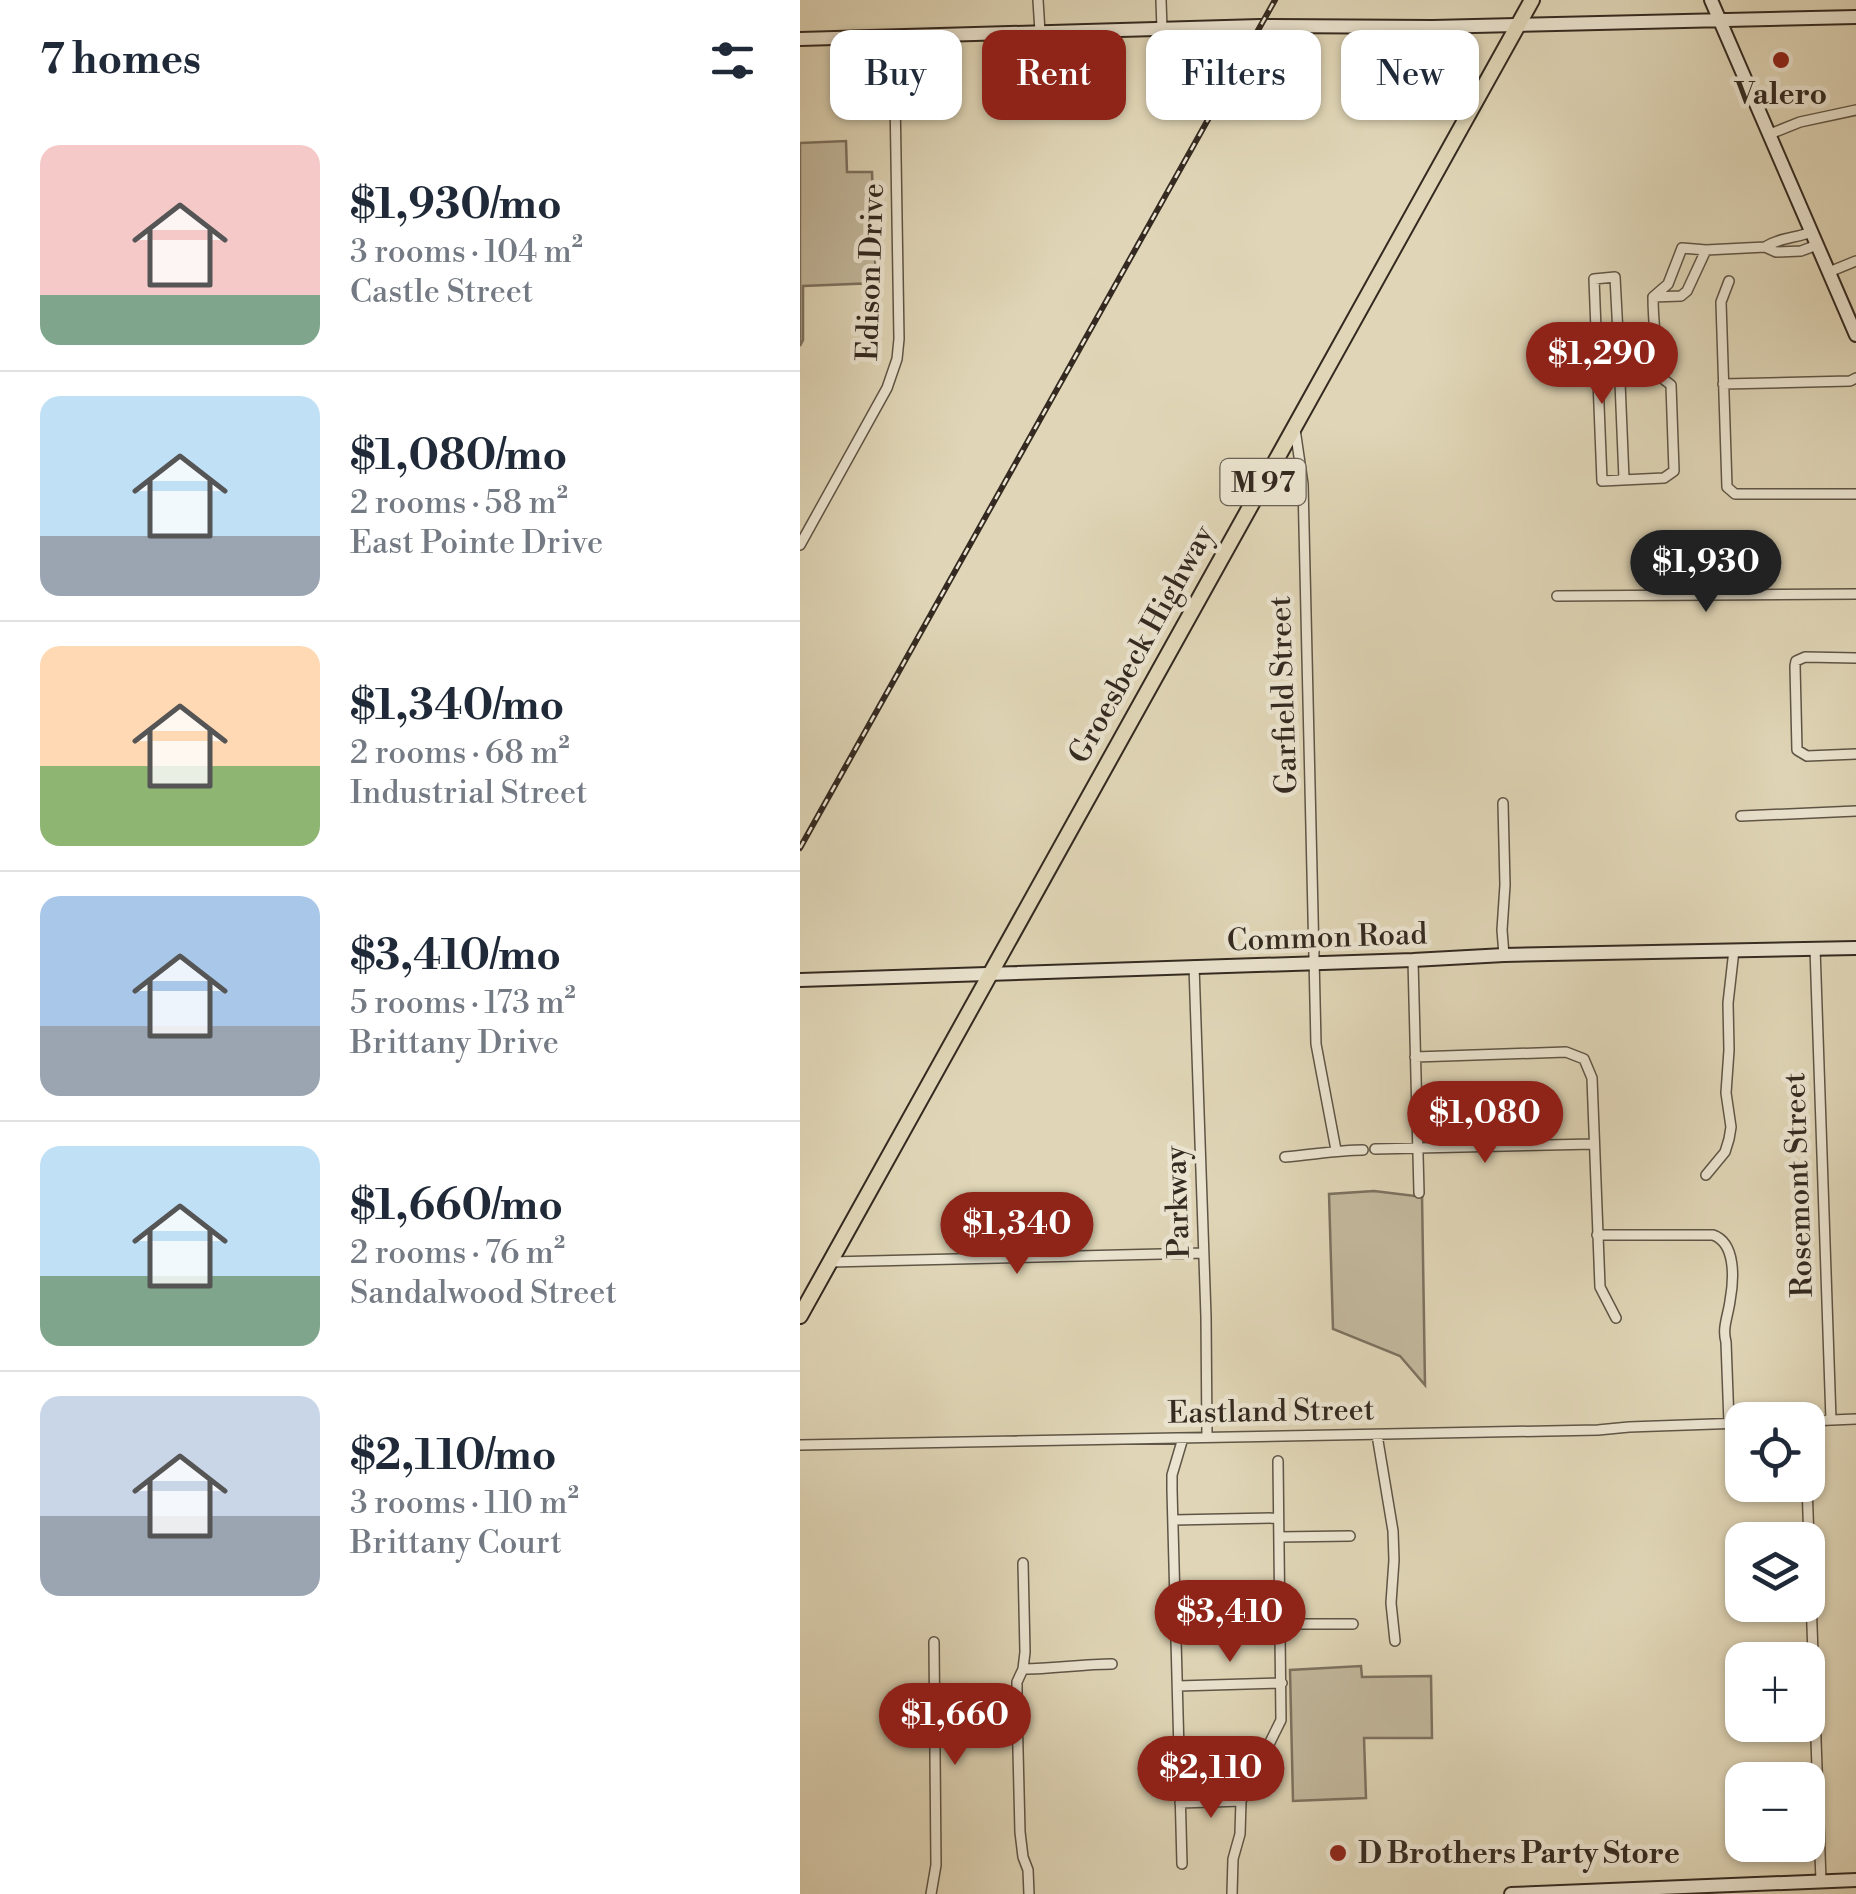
<!DOCTYPE html>
<meta charset="utf-8">
<style>
:root{--surface:#fff;--page:#f2f2f3;--text:#1f2937;--muted:#747a83;--line:#e0e1e3;--accent:#8f2418}
body{margin:0;font-family:"Libre Bodoni",serif;background:var(--page);color:var(--text);height:100vh;display:flex;flex-direction:column;font-size:38px;white-space:nowrap}
*{box-sizing:border-box;margin:0}
p{font-size:32px;color:var(--muted)}
.icon{flex:none;width:55px;height:55px;fill:none;stroke:currentColor;stroke-width:2;stroke-linecap:round;stroke-linejoin:round}
.map{position:relative;flex:1;overflow:hidden}
.drawer{display:flex;flex-direction:column;background:var(--surface);width:800px}
.drawer>*{flex:none}
.banner{position:absolute;left:30px;top:30px;width:875px;height:90px;display:flex;gap:20px}
.tools{position:absolute;left:925px;top:1402px;display:grid;gap:20px}
.tools a{display:grid;place-items:center;width:100px;height:100px;border-radius:20px;background:var(--surface);box-shadow:0 2px 8px #0004;font-size:50px}
.price{position:absolute;translate:-50% -85px;padding:0 22px;border-radius:35px;background:var(--accent);color:#fff;font-size:32px;line-height:65px;filter:drop-shadow(0 2px 5px #0008)}
.price::after{content:'';position:absolute;left:50%;top:60px;width:30px;height:22px;margin-left:-15px;background:inherit;clip-path:polygon(0 0,100% 0,50% 100%)}
.price.current{background:#222;color:#fff}
ul{padding:0;list-style:none}
li{display:flex;align-items:center;gap:30px;height:250px;padding:0 40px}
li+li{border-top:2px solid var(--line)}
li span{display:grid;place-items:center;flex:none;width:280px;height:200px;border-radius:20px;color:#555}
li>.icon{margin-inline-start:auto}
span .icon{width:120px;height:120px;fill:#fffc;stroke-width:1}
li b{font-size:42px}
h2{display:flex;justify-content:space-between;align-items:center;height:120px;padding:0 40px;font-size:42px}
.pill{padding:0 35px;border-radius:20px;background:var(--surface);box-shadow:0 2px 8px #0004;font-size:35px;line-height:90px}
.pill.current{background:var(--accent);color:#fff}
main{display:flex;flex:1;min-height:0}
.map>svg:first-child{display:block}
.green{fill:#c3b99e;stroke:#7c7260;stroke-width:2.5}
.lines{fill:none;stroke-linecap:round;stroke-linejoin:round}
.street-casing{stroke:#5f5546;stroke-width:12}
.secondary-casing{stroke:#342a21;stroke-width:16}
.primary-casing{stroke:#342a21;stroke-width:18}
.street{stroke:#ebe4d0;stroke-width:9}
.secondary{stroke:#ebe4d0;stroke-width:12}
.primary{stroke:#e0d6b7;stroke-width:14}
.rail-casing{stroke:#342a21;stroke-width:6}
.rail{stroke:#ebe4d0;stroke-width:2.5;stroke-dasharray:8;stroke-linecap:butt}
.poi-dot{fill:#8f2418;stroke:#ebe4d0;stroke-width:4}
.labels{text-anchor:middle;stroke-width:9;stroke-linejoin:round;paint-order:stroke}
.shield{fill:#ebe4d0;stroke:#6b6256;stroke-width:2.5}
.shield-label{font-size:28px;font-weight:bold;fill:#342a21}
.poi-label{font-size:30px;font-weight:bold;fill:#342a21;stroke:#ebe4d0}
.street-label{font-size:30px;fill:#342a21;stroke:#ebe4d0}
</style>
<main>
<section class="drawer">
<h2>7 homes<svg class="icon" aria-label="filters" viewBox="0 0 24 24"><path d="M4 7h16M4 17h16"/><circle cx="9" cy="7" r="2"/><circle cx="15" cy="17" r="2"/></svg></h2>
<ul>
<li><span style="background:linear-gradient(#f6c9c9 75%,#7fa58c 0)"><svg class="icon" aria-label="home" viewBox="0 0 24 24"><path d="M3 11l9-7 9 7M6 9v11h12V9"/></svg></span><div><b>$1,930/mo</b><p>3 rooms · 104 m²</p><p>Castle Street</p></div></li>
<li><span style="background:linear-gradient(#bfe0f5 70%,#9aa5b1 0)"><svg class="icon" aria-label="home" viewBox="0 0 24 24"><path d="M3 11l9-7 9 7M6 9v11h12V9"/></svg></span><div><b>$1,080/mo</b><p>2 rooms · 58 m²</p><p>East Pointe Drive</p></div></li>
<li><span style="background:linear-gradient(#ffd9b3 60%,#8fb573 0)"><svg class="icon" aria-label="home" viewBox="0 0 24 24"><path d="M3 11l9-7 9 7M6 9v11h12V9"/></svg></span><div><b>$1,340/mo</b><p>2 rooms · 68 m²</p><p>Industrial Street</p></div></li>
<li><span style="background:linear-gradient(#a9c7e8 65%,#9aa5b1 0)"><svg class="icon" aria-label="home" viewBox="0 0 24 24"><path d="M3 11l9-7 9 7M6 9v11h12V9"/></svg></span><div><b>$3,410/mo</b><p>5 rooms · 173 m²</p><p>Brittany Drive</p></div></li>
<li><span style="background:linear-gradient(#bfe0f5 65%,#7fa58c 0)"><svg class="icon" aria-label="home" viewBox="0 0 24 24"><path d="M3 11l9-7 9 7M6 9v11h12V9"/></svg></span><div><b>$1,660/mo</b><p>2 rooms · 76 m²</p><p>Sandalwood Street</p></div></li>
<li><span style="background:linear-gradient(#c9d6e8 60%,#9aa5b1 0)"><svg class="icon" aria-label="home" viewBox="0 0 24 24"><path d="M3 11l9-7 9 7M6 9v11h12V9"/></svg></span><div><b>$2,110/mo</b><p>3 rooms · 110 m²</p><p>Brittany Court</p></div></li>
</ul>
</section>
<div class="map">
<svg width="1056" height="1894" viewBox="0 0 1056 1894">
<rect width="100%" height="100%" fill="#e0d6b7"/>
<filter id="stains"><feTurbulence type="fractalNoise" baseFrequency=".002" numOctaves="4"/><feColorMatrix values="0 0 0 0 .2 0 0 0 0 .09 0 0 0 0 .02 0 0 0 .5 -.17"/></filter>
<radialGradient id="worn" r=".72"><stop offset=".6" stop-color="#630" stop-opacity="0"/><stop offset="1" stop-color="#630" stop-opacity=".3"/></radialGradient>
<path class="green" d="M46,141l1,31h25l4,111 -73,3v54l-3,6v-203z
M574,1191l41,5 7,-2 3,191 -25,-29 -67,-27 -4,-135z
M561,1666l1,11 69,-1 1,62h-68l2,60 -73,3 -3,-131z"/>
<g class="lines">
<g class="street-casing">
<path id="street" d="M238,0l2,32
M361,0l1,29
M970,134l30,-12 56,-12
M965,247c13,-9 31,-9 47,-15
M1029,272l27,-11
M929,281l-8,21 6,185 8,7h121
M853,297l28,-1 6,-5 19,-41
M854,332l-36,2 -3,-57 -21,2 8,202 62,-3 10,-7 -3,-86 -13,-10c-1,-26 -5,-51 -5,-78l15,-13 14,-36 24,2 59,-3 11,5 25,-1 16,-6
M818,334l6,145
M923,384l127,-3 6,-3
M495,429l8,55 13,560 20,106
M0,545l87,-157 10,-29 2,-20 -5,-303
M757,596l299,-2
M1056,658l-51,-1 -9,4 -1,5 2,84 10,6 49,-2
M703,803l2,82 -3,45 2,25
M941,816l115,-5
M1015,948l16,472
M613,960l6,233
M394,966l12,351 1,120
M615,1057l151,-5 18,7 8,19 8,209 16,31
M575,1149l219,-5
M485,1157c27,-2 52,-7 78,-7
M906,1175l19,-23 4,-13 2,-12 -5,-34 3,-43 -1,-47 6,-53
M797,1235h116c23,8 21,44 17,66 -2,15 -8,27 -4,41l3,81
M30,1262l373,-9
M1008,1421l48,-2
M577,1435l16,96 1,29 -3,43 4,38
M0,1445l798,-15 31,-3 113,-4
M1007,1485l14,396
M373,1520l105,-2
M479,1537l71,-1
M223,1563l2,89 -2,17 -6,13v28l3,122 3,25 5,13 1,24
M375,1603l104,-3
M481,1624h72
M223,1669c30,0 59,-5 89,-5
M378,1686l104,-3
M380,1803l61,-2
M382,1864l-10,-374v-15l11,-37
M131,1894l5,-29 -2,-223
M432,1894l1,-35 7,-25 1,-33 40,-81 -3,-259"/>
</g>
<g class="secondary-casing">
<path id="secondary" d="M911,0l145,335
M0,39l460,-13 173,1 423,-10
M0,980l613,-20 91,-5 352,-7
M711,1894l345,-14"/>
</g>
<g class="primary-casing">
<path id="primary" d="M0,1316l732,-1316"/>
</g>
<use href="#street" class="street"/>
<use href="#secondary" class="secondary"/>
<use href="#primary" class="primary"/>
<g class="rail-casing">
<path id="rail" d="M0,848l475,-848"/>
</g>
<use href="#rail" class="rail"/>
</g>
<g class="poi-dot">
<circle cx="981" cy="60" r="10"/>
<circle cx="538" cy="1853" r="10"/>
</g>
<g class="labels">
<rect class="shield" x="420.5" y="459" width="85" height="46" rx="8"/>
<g class="shield-label">
<text x="463" y="492">M 97</text>
</g>
<g class="poi-label">
<text x="981" y="104">Valero</text>
<text x="558" y="1863" text-anchor="start">D Brothers Party Store</text>
</g>
<g class="street-label">
<text transform="translate(70 272) rotate(-88)" y="10">Edison Drive</text>
<text transform="translate(341 644) rotate(-61)" y="10">Groesbeck Highway</text>
<text transform="translate(483 695) rotate(-92)" y="10">Garfield Street</text>
<text transform="translate(527 937) rotate(-2)" y="10">Common Road</text>
<text transform="translate(998 1185) rotate(-92)" y="10">Rosemont Street</text>
<text transform="translate(377 1202) rotate(-92)" y="10">Parkway</text>
<text transform="translate(471 1411) rotate(-1)" y="10">Eastland Street</text>
</g>
</g>
<rect width="100%" height="100%" filter="url(#stains)"/>
<rect width="100%" height="100%" fill="url(#worn)"/>
</svg>
<div class="tools">
<a><svg class="icon" aria-label="locate" viewBox="0 0 24 24"><circle cx="12" cy="12" r="6"/><path d="M12 2v4M12 18v4M2 12h4M18 12h4"/></svg></a>
<a><svg class="icon" aria-label="layers" viewBox="0 0 24 24"><path d="M12 4l9 5-9 5-9-5zM3 14l9 5 9-5"/></svg></a>
<a>+</a>
<a>−</a>
</div>
<b class="price" style="left:802px;top:407px">$1,290</b>
<b class="price current" style="left:906px;top:615px">$1,930</b>
<b class="price" style="left:685px;top:1166px">$1,080</b>
<b class="price" style="left:217px;top:1277px">$1,340</b>
<b class="price" style="left:430px;top:1665px">$3,410</b>
<b class="price" style="left:155px;top:1768px">$1,660</b>
<b class="price" style="left:411px;top:1821px">$2,110</b>
<div class="banner">
<a class="pill">Buy</a>
<a class="pill current">Rent</a>
<a class="pill">Filters</a>
<a class="pill">New</a>
</div>
</div>
</main>
